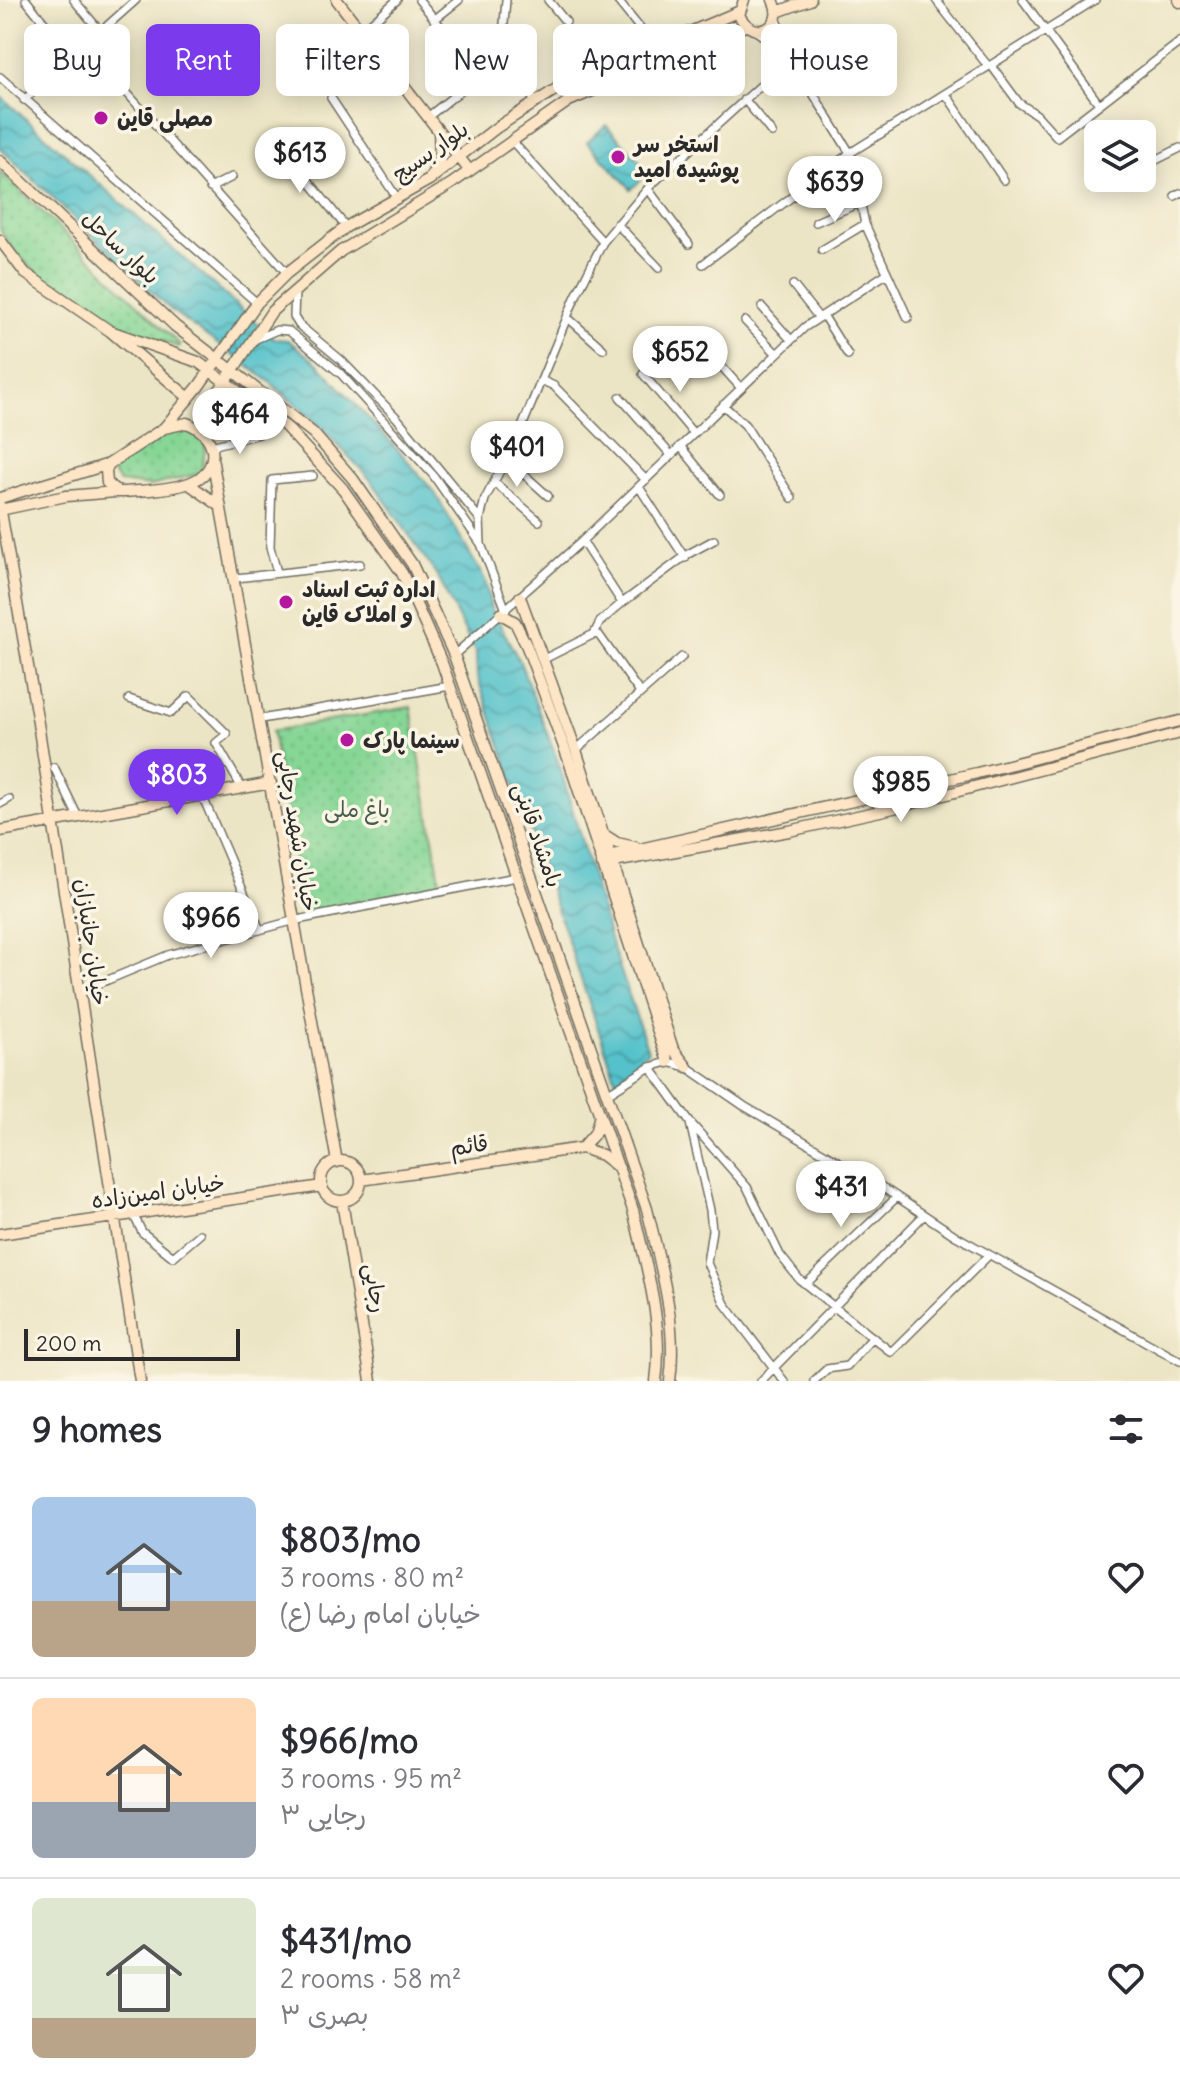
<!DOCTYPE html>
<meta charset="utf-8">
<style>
:root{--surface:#fff;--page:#f2f2f3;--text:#2b2b33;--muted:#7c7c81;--line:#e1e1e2;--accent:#7c3aed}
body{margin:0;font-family:Delius,"Playpen Sans Arabic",sans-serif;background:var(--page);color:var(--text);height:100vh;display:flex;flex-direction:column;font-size:30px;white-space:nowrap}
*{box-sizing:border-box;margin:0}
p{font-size:26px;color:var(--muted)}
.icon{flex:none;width:44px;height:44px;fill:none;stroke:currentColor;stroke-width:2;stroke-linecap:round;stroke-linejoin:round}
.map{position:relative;height:1381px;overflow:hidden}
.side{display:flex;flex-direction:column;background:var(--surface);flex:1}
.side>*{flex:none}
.banner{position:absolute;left:24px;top:24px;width:1132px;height:72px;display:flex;gap:16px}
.tools{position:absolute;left:1084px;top:120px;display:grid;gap:16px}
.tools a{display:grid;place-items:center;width:72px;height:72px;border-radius:12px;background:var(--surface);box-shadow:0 4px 20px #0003;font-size:40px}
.scale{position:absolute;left:24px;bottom:20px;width:216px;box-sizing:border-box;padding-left:8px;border:4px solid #2b2b2b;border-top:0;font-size:22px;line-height:28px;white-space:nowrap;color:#2b2b2b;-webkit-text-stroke:6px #fcf5e5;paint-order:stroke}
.price{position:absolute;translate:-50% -68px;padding:0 18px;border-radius:28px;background:#fff;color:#222;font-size:26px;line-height:52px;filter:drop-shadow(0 2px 4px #0008)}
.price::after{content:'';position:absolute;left:50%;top:48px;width:24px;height:18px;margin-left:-12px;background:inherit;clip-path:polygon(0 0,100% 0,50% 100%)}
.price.on{background:var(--accent);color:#fff}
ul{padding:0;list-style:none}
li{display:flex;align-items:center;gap:24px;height:200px;padding:0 32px}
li+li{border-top:2px solid var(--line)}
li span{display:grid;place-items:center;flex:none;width:224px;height:160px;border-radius:12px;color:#555}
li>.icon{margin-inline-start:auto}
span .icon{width:96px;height:96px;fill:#fffc;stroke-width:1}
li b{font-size:34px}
h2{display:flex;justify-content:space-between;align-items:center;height:96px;padding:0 32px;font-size:34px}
.tag{padding:0 28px;border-radius:12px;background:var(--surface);box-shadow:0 4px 20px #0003;font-size:28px;line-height:72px}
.tag.on{background:var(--accent);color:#fff}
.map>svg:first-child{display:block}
.grass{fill:url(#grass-dots);stroke:#588060;stroke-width:2}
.water{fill:url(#water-waves);stroke:#40767b;stroke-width:2}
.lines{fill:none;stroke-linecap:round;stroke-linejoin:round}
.street-casing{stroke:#6f6c61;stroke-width:10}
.secondary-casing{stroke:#6f6c61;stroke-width:13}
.street{stroke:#fff;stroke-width:7}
.secondary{stroke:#fde5c5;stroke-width:10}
.poi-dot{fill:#b5179e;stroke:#fcf5e5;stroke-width:3}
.labels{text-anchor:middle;stroke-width:7;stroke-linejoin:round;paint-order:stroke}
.poi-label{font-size:22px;font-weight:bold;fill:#2b2b2b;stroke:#fcf5e5;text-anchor:start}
.street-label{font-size:22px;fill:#2b2b2b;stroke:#fcf5e5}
.park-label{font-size:22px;fill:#465e4b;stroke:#fcf5e5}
</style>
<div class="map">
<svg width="1180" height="1381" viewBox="0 0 1180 1381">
<defs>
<pattern id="grass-dots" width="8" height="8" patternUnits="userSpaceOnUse" patternTransform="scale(2)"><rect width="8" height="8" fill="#86d695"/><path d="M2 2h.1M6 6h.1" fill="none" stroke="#74b881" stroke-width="1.8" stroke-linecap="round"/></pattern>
<pattern id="water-waves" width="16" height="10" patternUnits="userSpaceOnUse" patternTransform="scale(2)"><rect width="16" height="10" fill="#55c2cb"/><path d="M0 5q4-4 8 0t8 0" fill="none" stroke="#479ea5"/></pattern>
</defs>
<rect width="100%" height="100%" fill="#fcf5e5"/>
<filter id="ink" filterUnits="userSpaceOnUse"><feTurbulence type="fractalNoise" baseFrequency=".0125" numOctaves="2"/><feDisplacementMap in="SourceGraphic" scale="16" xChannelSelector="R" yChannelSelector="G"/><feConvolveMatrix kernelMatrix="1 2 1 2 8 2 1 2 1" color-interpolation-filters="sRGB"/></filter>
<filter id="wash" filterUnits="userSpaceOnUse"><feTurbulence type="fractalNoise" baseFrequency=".006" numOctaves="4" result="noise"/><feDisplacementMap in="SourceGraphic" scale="32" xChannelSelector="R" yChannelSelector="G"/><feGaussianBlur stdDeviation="1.8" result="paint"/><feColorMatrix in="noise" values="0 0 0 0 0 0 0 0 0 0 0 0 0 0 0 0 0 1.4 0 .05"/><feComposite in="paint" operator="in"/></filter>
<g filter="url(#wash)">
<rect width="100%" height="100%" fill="#ece5c5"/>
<path class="grass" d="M0,171l180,174 -1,2 -63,-21 -75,-50 -26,-24 -15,-23z
M186,428l13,5 7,11 -5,29 -50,13 -32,-4 -7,-10c19,-22 45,-38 74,-44z
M411,707l30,179 -138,27 -31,-182z"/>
<path class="water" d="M0,96l275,243 13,1 30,24 82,88 35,41 50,87 6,28 29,54 39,102 53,181 36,106 -32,30 -139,-405 -1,-22 -38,-77 -67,-97 -53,-56 -48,-42 -98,-71 -172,-163z
M606,125l44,47 -19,17 -44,-47z"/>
</g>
<g filter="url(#ink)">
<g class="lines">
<g class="street-casing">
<path id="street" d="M26,0l45,56
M74,0l26,31
M419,0l60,74
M506,0l-4,47 33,55
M548,0l18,22
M617,0l29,36
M936,0l52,66
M1023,0l76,104
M776,17l15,41 59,95 15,71 43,94
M434,20l25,-20
M362,31l35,-31
M756,31l33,25
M81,46l15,12 191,215
M991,65l28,38 18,12 20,22 123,-95
M0,77l257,226
M946,94l58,86
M331,98l66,100
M744,99l28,34
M24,100l112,-100
M429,116l76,-61
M511,140l92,102
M278,143l68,84
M1152,162l28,-14
M210,188l22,-11
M648,189l41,55
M1175,196l5,-3
M816,222l43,-19
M617,224l42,44
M822,250l43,-26
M703,264l147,-111 245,-153
M793,285l26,33
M295,291l-1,26 5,8 42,35 56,58 83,101
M762,307l29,33
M823,315l25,40
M567,317l36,32
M745,321l32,33
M695,337l45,50
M256,339l21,-9 12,1 52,43 92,101 48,69
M643,374l50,59
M541,380l13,6 92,94
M620,397l51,58
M723,405l22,20 47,73
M211,446l48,-12
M680,446l40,49
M507,459l41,37
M494,482l45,39
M639,487l46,71
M582,541l40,62
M277,572l-7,-25 2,-67 41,-4
M236,578l124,-14
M506,610l-25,-66 -1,-25 5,-20 32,-60 58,-141 28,-56 47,-56 141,-128
M594,634l5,1 41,58
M454,655l128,-114 223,-214 81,-53
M542,660l52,-26 6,-12 22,-19 66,-49 26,-14
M129,699l42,14 18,-17 38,38 -11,9 26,45
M261,719l189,-33
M576,750l106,-93
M54,767l24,50
M202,795l58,135
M0,804l9,-5
M79,992l89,-37 124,-34 224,-44
M650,1067l39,54 58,66 33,68 19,24 92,73 98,-97
M607,1094l43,-27 18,-5 19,5 57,39 138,81 74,49 224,125
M690,1123l20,87 2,20 -5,33 18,41 59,77
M134,1216l8,16 31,25 27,-23
M807,1283l90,-86
M761,1381l162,-165
M814,1381l13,-12 20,-3 26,-29"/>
</g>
<g class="secondary-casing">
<path id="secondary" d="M337,0l132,170
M744,0l-5,15c15,29 48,12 34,-15
M1179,0l1,2
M777,12l33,-12
M0,161l175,165 138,107 40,46 59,85 42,91 193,554c13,54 31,115 23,172
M431,176l9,-17 -1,-28
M0,240l25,33 85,58 79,67
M110,331l88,31 87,64 58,63 59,84 40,90 191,547c13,55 31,114 23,171
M187,423c12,5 22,12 25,26 6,43 -60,40 -87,43h-7l-11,-9 -1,-13 3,-6 55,-36z
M164,428l35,-42 58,-83 30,-30 59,-46 83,-47 67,-52 65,-42 179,-75
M207,435l8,-38 57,-86 69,-60 110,-67 118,-83 176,-75
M212,458l125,704
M189,484l31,22
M0,498l109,-34
M0,506l37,211 103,664
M0,510l66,-14 50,-4
M520,597l56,153 97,299 14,18
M501,614l14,8 12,25 41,111 100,304
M0,831l271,-48
M603,834l14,9 18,4
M600,858l377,-85 203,-52
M602,864l187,-33 109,-24 282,-74
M582,1148l13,-15 5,-18
M321 1181a20 20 0 1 1 40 0a20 20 0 1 1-40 0Z
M361,1180l221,-32 20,7 17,13
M342,1201l29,180
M0,1234l322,-48"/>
</g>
<use href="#street" class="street"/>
<use href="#secondary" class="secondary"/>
</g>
</g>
<g class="poi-dot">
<circle cx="101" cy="118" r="8"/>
<circle cx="618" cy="157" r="8"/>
<circle cx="286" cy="602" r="8"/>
<circle cx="347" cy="740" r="8"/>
</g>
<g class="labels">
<g class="poi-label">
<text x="117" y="126">مصلی قاین</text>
<text x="634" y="152">استخر سر<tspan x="634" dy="25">پوشیده امید</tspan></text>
<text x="302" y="597">اداره ثبت اسناد<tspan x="302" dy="25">و املاک قاین</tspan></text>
<text x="363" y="748">سینما پارک</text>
</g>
<g class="street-label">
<text transform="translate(430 151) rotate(-35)" y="8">بلوار بسیج</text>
<text transform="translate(121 247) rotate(43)" y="8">بلوار ساحل</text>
<text transform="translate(298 831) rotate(81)" y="8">خیابان شهید رجایی</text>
<text transform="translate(538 835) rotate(71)" y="8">بامشاد قاینی</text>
<text transform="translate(92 942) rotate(82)" y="8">خیابان جانبازان</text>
<text transform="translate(469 1145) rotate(-8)" y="8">قائم</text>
<text transform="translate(158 1191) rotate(-8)" y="8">خیابان امین‌زاده</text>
<text transform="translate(376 1288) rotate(81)" y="8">رجایی</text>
</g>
<g class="park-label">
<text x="357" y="817">باغ ملی</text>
</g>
</g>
</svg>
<div class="tools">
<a><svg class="icon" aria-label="layers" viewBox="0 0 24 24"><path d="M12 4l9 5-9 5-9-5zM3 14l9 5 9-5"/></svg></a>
</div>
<div class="scale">200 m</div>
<b class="price" style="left:300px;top:195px">$613</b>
<b class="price" style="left:835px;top:224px">$639</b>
<b class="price" style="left:680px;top:394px">$652</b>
<b class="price" style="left:240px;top:456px">$464</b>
<b class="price" style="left:517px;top:489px">$401</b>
<b class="price on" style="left:177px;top:817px">$803</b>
<b class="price" style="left:901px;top:824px">$985</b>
<b class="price" style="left:211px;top:960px">$966</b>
<b class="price" style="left:841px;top:1229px">$431</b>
<div class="banner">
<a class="tag">Buy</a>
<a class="tag on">Rent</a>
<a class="tag">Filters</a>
<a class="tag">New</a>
<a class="tag">Apartment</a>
<a class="tag">House</a>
</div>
</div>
<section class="side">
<h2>9 homes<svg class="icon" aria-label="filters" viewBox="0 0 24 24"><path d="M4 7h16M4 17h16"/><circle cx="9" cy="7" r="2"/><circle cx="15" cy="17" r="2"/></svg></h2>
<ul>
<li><span style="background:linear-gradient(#a9c7e8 65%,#b9a48a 0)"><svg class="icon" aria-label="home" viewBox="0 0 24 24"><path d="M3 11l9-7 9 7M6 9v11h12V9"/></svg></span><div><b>$803/mo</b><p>3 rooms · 80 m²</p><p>خیابان امام رضا (ع)</p></div><svg class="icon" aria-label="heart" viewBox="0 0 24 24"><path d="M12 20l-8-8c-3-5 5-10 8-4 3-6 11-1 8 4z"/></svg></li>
<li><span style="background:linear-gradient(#ffd9b3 65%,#9aa5b1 0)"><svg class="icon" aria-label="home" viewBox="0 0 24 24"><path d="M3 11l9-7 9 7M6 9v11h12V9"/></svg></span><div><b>$966/mo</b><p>3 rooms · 95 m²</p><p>رجایی ۳</p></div><svg class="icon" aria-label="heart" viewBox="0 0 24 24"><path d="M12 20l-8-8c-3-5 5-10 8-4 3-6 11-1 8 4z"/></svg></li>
<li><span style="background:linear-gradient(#dfe7d0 75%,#b9a48a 0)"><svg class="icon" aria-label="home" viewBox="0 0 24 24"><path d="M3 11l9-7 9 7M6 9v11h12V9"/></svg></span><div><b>$431/mo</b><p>2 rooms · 58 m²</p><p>بصری ۳</p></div><svg class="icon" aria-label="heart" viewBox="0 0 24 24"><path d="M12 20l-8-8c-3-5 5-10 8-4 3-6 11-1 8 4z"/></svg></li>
</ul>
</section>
